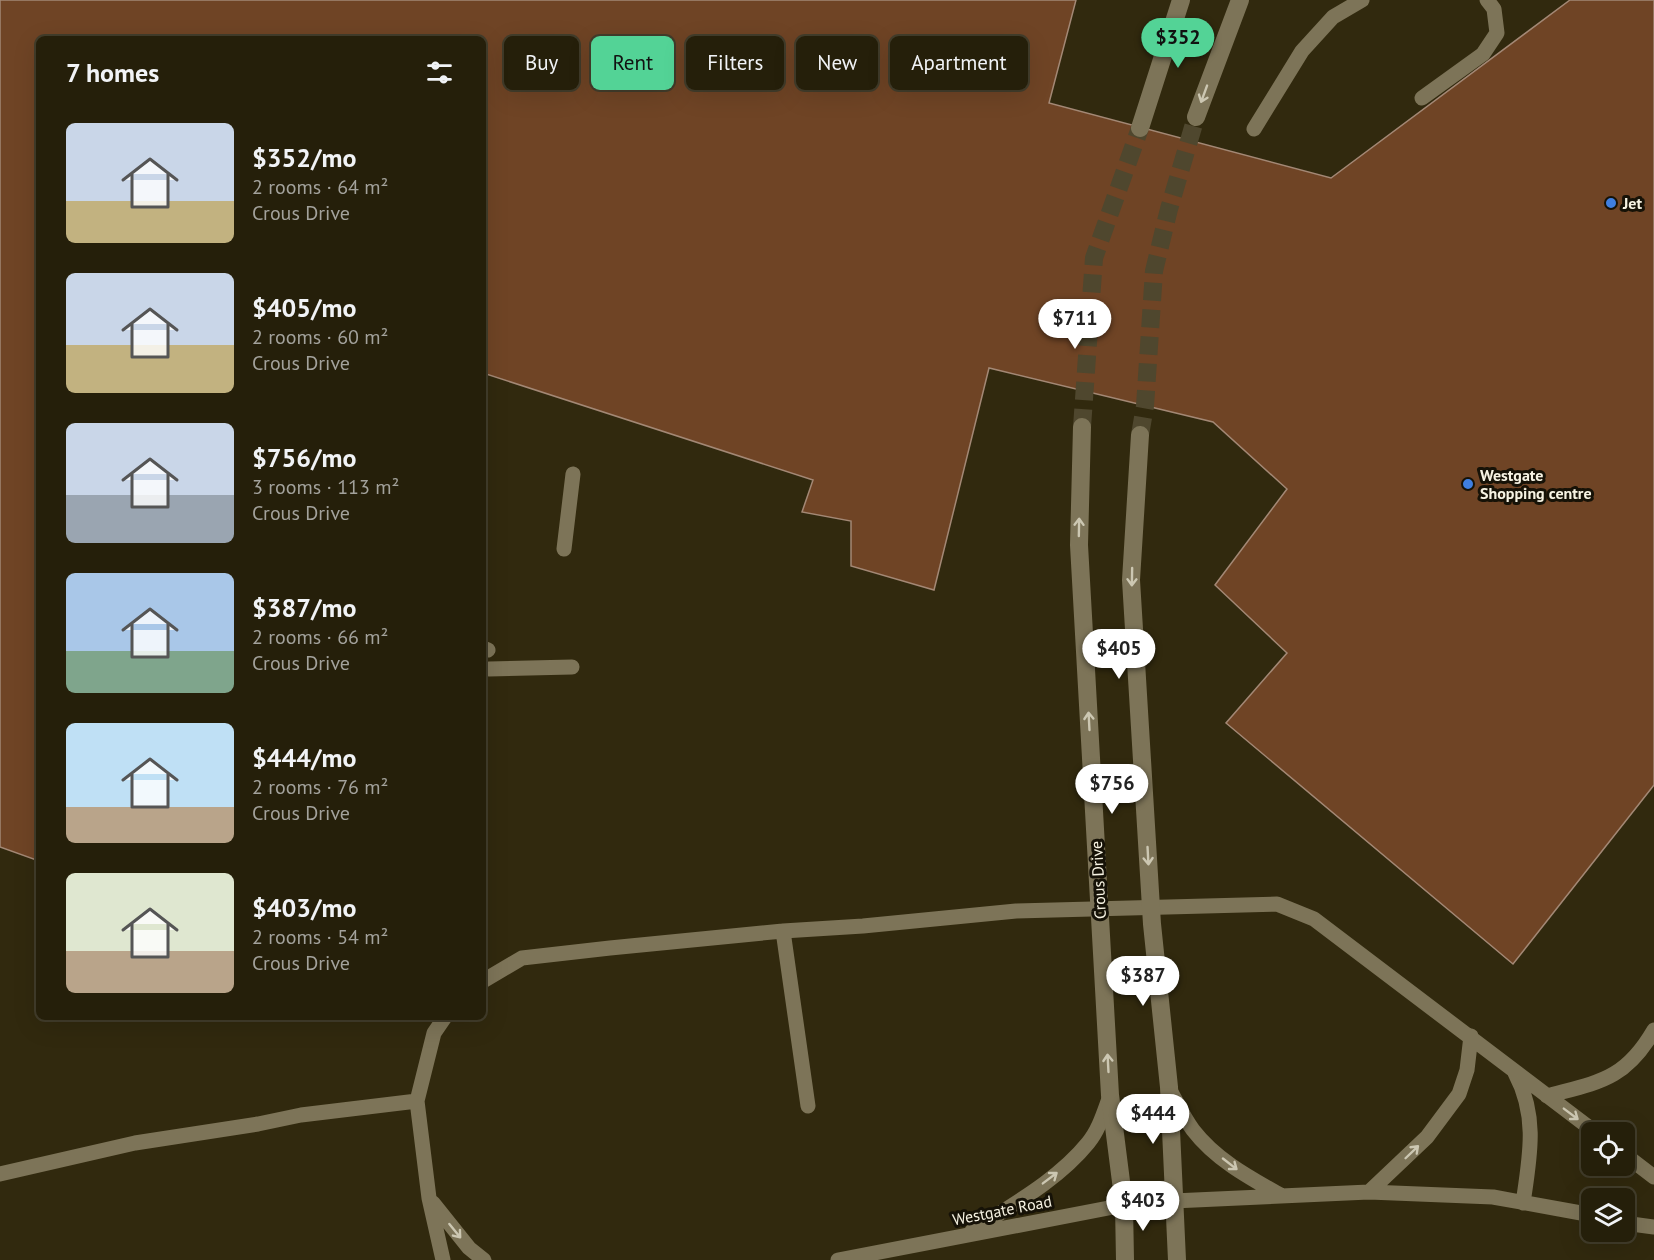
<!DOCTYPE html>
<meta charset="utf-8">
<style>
:root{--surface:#251f0a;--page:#2d2713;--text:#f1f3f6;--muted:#a3a29c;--line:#423d2b;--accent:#53d396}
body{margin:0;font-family:"PT Sans",sans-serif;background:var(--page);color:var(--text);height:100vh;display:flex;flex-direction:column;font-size:22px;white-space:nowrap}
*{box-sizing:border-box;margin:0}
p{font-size:20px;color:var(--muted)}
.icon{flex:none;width:33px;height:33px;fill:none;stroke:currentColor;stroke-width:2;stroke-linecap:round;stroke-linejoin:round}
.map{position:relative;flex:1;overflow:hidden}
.drawer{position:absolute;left:36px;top:36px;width:450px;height:984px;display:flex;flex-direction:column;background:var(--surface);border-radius:9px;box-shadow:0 6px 24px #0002,0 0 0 2px var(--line)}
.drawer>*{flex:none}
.banner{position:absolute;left:504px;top:36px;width:570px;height:54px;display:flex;gap:12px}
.buttons{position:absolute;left:1581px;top:1122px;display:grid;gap:12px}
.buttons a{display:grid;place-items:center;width:54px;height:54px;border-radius:9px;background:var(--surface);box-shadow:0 6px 24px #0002,0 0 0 2px var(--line);font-size:30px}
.price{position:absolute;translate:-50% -51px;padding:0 14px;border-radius:21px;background:#fff;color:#222;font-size:20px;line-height:39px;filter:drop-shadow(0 2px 3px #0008)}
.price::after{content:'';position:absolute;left:50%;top:36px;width:18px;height:14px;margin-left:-9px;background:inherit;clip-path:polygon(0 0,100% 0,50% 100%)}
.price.selected{background:var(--accent);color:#111}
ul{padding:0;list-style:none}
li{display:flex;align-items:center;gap:18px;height:150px;padding:0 30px}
li span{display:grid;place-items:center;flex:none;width:168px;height:120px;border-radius:9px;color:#555}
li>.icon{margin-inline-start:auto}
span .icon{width:72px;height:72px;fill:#fffc;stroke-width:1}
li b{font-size:26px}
h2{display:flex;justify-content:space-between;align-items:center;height:72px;padding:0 30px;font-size:26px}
.tag{padding:0 21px;border-radius:9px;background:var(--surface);box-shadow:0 6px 24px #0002,0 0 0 2px var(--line);font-size:21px;line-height:54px}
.tag.selected{background:var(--accent);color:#111}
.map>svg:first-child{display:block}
.building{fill:#6f4425;stroke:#a38875;stroke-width:1.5}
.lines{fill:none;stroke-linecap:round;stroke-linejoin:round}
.minor-tunnel{stroke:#4f472e;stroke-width:18;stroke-dasharray:18 9;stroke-linecap:butt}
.service{stroke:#7d7458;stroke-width:15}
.minor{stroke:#7d7458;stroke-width:18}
.oneway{stroke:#ccc7b2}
.shop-dot{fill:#3f7fe0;stroke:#161207;stroke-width:2}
.labels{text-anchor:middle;stroke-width:6;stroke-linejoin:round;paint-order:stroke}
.poi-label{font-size:16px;font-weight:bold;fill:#f7f3e3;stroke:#161207;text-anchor:start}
.street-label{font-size:16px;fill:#f7f3e3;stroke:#161207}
</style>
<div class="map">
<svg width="1654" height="1260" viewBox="0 0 1654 1260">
<rect width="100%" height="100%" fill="#31290e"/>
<path class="building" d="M0,0h1076l-27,103 282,75 239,-178h84v785l-141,179 -287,-241 61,-70 -72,-68 72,-96 -74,-67 -224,-54 -55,222 -83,-24v-45l-49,-9 11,-32 -330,-107v-334h-444v822l-39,-14z"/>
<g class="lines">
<path class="minor-tunnel" d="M1082,427l12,-169 46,-130
M1140,435l5,-29 9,-135 15,-62 27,-92"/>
<path class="service" d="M1422,98l61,-44 14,-21 -3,-24 -7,-9
M1254,129l48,-78 31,-34 29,-17
M564,549l9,-75
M483,648l5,2
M489,669l83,-2
M783,931l25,175
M483,981l39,-23 88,-10 173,-17 80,-5 153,-15 261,-7 37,15 281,213
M1515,1073c23,43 15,83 8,130
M1170,1090c7,13 14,28 23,40 23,30 57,48 89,66
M1547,1096c52,-14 78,-16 107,-66
M417,1101l17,-68 11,-16
M1624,1154l30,23
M0,1174l135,-31 123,-19 43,-9 116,-14 12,97 14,62
M1369,1192l58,-55 32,-43 8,-24 4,-34
M433,1203l36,45 15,12
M1624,1223l30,4
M972,1231c40,-26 86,-51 116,-88 11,-13 16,-31 22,-47
M838,1260l286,-55 49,-4 196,-9 124,5 99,18"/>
<path class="minor" d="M1196,117l44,-117
M1140,128l41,-128
M1082,427l-3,118 31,550 14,110 1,55
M1140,435l-9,145 21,344 17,163 8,173"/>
</g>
<defs><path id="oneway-shaft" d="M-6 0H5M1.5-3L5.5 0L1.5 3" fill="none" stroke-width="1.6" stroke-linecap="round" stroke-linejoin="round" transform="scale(1.5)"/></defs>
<g class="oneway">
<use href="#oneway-shaft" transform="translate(1204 94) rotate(110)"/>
<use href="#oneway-shaft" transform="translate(1079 527) rotate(-89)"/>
<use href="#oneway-shaft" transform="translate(1132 577) rotate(91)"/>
<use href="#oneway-shaft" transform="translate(1089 721) rotate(-93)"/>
<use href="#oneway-shaft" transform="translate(1148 856) rotate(87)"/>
<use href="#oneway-shaft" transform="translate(1108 1063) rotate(-93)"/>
<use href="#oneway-shaft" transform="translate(1571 1114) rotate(37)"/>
<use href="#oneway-shaft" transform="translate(1412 1152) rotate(-44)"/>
<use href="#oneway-shaft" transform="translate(1230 1164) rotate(38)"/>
<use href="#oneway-shaft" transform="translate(1050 1178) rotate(-37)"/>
<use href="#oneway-shaft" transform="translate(455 1231) rotate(51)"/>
</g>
<g class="shop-dot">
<circle cx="1611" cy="203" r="6"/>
<circle cx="1468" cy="484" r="6"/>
</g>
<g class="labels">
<g class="poi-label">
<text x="1623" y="209">Jet</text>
<text x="1480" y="481">Westgate<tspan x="1480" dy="18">Shopping centre</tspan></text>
</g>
<g class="street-label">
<text transform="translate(1098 880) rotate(-93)" y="6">Crous Drive</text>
<text transform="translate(1002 1210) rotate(-11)" y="6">Westgate Road</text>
</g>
</g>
</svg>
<div class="buttons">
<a><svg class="icon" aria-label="locate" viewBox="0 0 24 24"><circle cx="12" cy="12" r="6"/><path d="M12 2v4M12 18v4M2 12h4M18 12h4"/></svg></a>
<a><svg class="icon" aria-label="layers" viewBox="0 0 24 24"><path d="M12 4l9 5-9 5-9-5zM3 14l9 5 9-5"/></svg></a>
</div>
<b class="price selected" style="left:1178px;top:69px">$352</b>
<b class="price" style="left:1075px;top:350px">$711</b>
<b class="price" style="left:1119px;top:680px">$405</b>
<b class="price" style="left:1112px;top:815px">$756</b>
<b class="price" style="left:1143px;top:1007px">$387</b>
<b class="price" style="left:1153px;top:1145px">$444</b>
<b class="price" style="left:1143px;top:1232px">$403</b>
<div class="banner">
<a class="tag">Buy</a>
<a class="tag selected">Rent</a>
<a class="tag">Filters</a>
<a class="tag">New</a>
<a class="tag">Apartment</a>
</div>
<section class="drawer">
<h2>7 homes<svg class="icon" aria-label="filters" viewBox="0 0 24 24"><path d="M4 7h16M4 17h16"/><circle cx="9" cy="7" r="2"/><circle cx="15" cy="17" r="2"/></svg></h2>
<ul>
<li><span style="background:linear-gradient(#c9d6e8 65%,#c2b280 0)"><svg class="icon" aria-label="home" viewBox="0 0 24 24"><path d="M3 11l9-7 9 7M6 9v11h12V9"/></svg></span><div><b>$352/mo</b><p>2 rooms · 64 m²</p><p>Crous Drive</p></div></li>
<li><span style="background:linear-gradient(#c9d6e8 60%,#c2b280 0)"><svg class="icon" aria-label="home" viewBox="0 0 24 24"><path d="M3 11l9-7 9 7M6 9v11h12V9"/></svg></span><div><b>$405/mo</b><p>2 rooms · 60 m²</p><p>Crous Drive</p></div></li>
<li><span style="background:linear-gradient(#c9d6e8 60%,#9aa5b1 0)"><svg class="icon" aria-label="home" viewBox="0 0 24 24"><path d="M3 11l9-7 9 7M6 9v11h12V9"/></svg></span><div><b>$756/mo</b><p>3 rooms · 113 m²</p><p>Crous Drive</p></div></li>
<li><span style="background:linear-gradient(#a9c7e8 65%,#7fa58c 0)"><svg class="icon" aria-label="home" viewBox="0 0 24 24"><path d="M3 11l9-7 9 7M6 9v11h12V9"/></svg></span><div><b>$387/mo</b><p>2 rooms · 66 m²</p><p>Crous Drive</p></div></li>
<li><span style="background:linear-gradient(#bfe0f5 70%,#b9a48a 0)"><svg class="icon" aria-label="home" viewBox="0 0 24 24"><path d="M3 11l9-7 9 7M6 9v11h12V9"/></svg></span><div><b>$444/mo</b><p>2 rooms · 76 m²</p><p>Crous Drive</p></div></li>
<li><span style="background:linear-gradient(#dfe7d0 65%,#b9a48a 0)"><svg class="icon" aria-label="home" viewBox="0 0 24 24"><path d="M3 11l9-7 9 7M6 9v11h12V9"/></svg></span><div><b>$403/mo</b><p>2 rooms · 54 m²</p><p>Crous Drive</p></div></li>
</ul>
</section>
</div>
